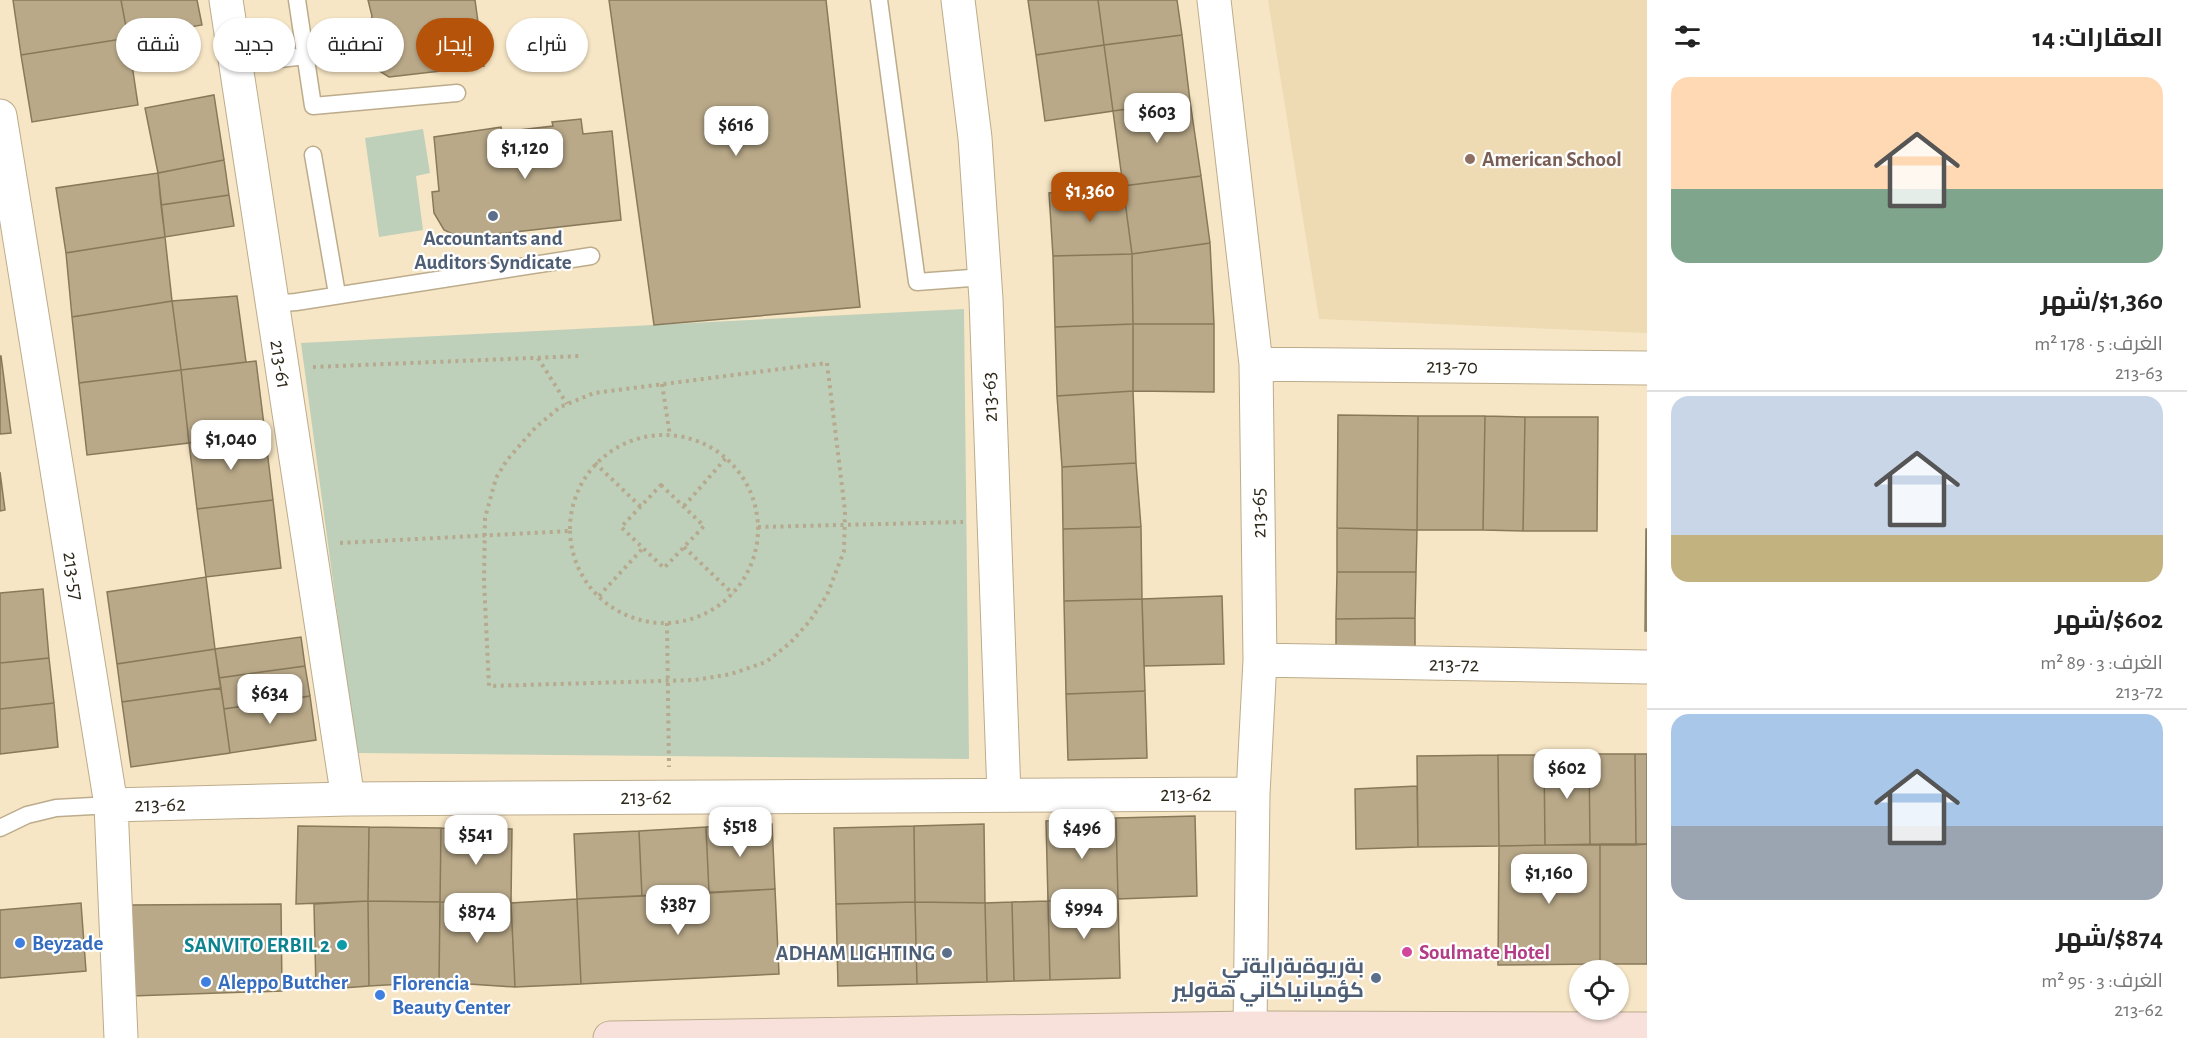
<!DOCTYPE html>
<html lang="ar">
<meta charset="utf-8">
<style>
:root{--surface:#fff;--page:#f2f2f2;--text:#222;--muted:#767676;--line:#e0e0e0;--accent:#b45309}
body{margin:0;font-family:"Alegreya Sans",Cairo,sans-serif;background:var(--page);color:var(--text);direction:rtl;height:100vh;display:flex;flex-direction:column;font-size:22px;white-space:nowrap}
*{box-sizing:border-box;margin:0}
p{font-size:20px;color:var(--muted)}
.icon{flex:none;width:33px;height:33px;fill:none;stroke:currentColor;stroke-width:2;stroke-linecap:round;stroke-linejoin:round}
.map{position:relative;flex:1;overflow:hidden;direction:ltr}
.panel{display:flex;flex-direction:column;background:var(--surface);width:540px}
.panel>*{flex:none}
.banner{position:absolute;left:18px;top:18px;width:570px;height:54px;direction:rtl;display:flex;gap:12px}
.controls{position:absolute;left:1569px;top:960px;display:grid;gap:12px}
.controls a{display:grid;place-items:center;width:60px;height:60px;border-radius:50%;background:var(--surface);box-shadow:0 2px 4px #0004;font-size:30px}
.price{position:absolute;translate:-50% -51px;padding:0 14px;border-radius:12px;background:#fff;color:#222;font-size:20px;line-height:39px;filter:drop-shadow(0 2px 3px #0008)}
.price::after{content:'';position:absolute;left:50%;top:36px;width:18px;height:14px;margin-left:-9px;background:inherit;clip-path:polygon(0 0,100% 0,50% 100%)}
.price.current{background:var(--accent);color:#fff}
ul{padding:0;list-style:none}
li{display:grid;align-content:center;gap:12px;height:318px;padding:0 24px}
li+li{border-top:2px solid var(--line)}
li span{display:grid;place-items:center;height:186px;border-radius:18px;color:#555}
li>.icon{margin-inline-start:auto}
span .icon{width:108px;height:108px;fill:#fffc;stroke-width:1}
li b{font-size:26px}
h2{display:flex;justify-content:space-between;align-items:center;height:72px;padding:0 24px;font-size:26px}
.tag{padding:0 21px;border-radius:27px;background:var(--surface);box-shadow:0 2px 4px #0004;font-size:21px;line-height:54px}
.tag.current{background:var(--accent);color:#fff}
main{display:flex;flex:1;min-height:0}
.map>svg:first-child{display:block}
.built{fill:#eedab3}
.green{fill:#bed0ba}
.building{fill:#b9a989;stroke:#88795a;stroke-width:1.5}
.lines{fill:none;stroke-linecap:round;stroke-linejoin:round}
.lane-casing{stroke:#bcac8c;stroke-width:19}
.street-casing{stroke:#bcac8c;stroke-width:35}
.secondary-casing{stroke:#bcac8c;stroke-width:35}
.path{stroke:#b6a98e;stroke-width:4;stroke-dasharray:3 4.5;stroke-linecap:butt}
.lane{stroke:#fff;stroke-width:16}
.street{stroke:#fff;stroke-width:33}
.secondary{stroke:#f8e1db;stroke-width:33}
.education-dot{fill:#8d6e63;stroke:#fff;stroke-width:2}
.service-dot{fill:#5c6f8a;stroke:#fff;stroke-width:2}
.shop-dot{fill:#3f7fe0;stroke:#fff;stroke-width:2}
.culture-dot{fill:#0f9aa8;stroke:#fff;stroke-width:2}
.hotel-dot{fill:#d1479c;stroke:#fff;stroke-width:2}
.labels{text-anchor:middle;stroke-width:4.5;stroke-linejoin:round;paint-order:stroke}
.education-label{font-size:21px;font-weight:bold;fill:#785e54;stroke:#fff;text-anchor:start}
.service-label{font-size:21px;font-weight:bold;fill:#4e5e75;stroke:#fff;text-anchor:end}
.street-label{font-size:21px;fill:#2f291c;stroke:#fff}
.shop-label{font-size:21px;font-weight:bold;fill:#366cbe;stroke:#fff;text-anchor:start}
.culture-label{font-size:21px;font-weight:bold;fill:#0d838f;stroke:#fff;text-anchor:end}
.hotel-label{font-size:21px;font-weight:bold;fill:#b23c85;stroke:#fff;text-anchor:start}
</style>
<main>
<section class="panel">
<h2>العقارات: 14<svg class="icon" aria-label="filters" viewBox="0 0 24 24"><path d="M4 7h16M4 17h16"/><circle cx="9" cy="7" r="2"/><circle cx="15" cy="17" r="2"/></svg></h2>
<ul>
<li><span style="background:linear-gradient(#ffd9b3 60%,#7fa58c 0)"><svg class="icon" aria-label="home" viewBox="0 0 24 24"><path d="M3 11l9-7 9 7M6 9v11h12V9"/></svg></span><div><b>$1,360/شهر</b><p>الغرف: 5 · 178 m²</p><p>213-63</p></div></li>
<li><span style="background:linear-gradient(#c9d6e8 75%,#c2b280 0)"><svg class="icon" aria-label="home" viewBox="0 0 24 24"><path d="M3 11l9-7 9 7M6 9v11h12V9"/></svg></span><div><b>$602/شهر</b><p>الغرف: 3 · 89 m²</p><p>213-72</p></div></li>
<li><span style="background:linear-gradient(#a9c7e8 60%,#9aa5b1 0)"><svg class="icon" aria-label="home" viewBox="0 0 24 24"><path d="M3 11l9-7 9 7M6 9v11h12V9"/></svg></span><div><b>$874/شهر</b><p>الغرف: 3 · 95 m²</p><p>213-62</p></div></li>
</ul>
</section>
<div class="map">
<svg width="1647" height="1038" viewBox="0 0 1647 1038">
<rect width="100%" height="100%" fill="#f7e6c5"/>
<path class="built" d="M1268,0h379v333l-328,-14z"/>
<path class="green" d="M423,129l7,44 -14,3 7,54 -44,7 -14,-99z
M964,309l5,450 -613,-6 -55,-410z"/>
<path class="building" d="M13,0h108l7,38 -107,17z
M121,0h76l5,25 -74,13z
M368,0h107l9,66 -95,11 -13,-8 -7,-8 -4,-12 7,-33z
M609,0h217l34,307 -206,18z
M1028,0h70l6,45 -68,10z
M1098,0h79l5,35 -78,10z
M1182,35l8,66 -77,10 -9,-66z
M128,38l10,67 -106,17 -11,-67z
M1104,45l9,66 -68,10 -9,-66z
M214,95l10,65 -66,13 -13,-65z
M1190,101l11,75 -78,10 -10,-75z
M581,119l2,15 29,-3 9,89 -160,18 -17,-8 -10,-17 -2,-21 7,-1 -5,-54 67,-10 1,5 51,-6 -1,-4z
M224,160l5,35 -68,10 -3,-32z
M158,173l7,64 -99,16 -10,-65z
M1201,176l9,67 -78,11 -9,-68z
M1123,186l9,68 -79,2 -4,-63z
M229,195l5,31 -69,11 -4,-32z
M165,237l7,64 -100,16 -6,-64z
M1210,243l4,81h-81l-1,-70z
M1132,254l1,70 -78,3 -2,-71z
M237,296l9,66 -65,8 -9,-69z
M172,301l9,69 -102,13 -7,-66z
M1133,324h81v68l-81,-1z
M1133,324v67l-76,5 -2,-69z
M1,356l10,77 -11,1v-78z
M256,361l9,72 -76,10 -8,-73z
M181,370l8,73 -102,12 -8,-72z
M1133,391l3,72 -74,4 -5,-71z
M1338,415l80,1 -1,114 -80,-2z
M1418,416h67l-2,114h-66z
M1485,416l40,1 -2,114 -40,-1z
M1525,417h73l-1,114h-74z
M265,433l8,67 -76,9 -8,-66z
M1136,463l5,64 -78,2 -1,-62z
M0,472l5,38 -5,1z
M273,500l8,68 -75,9 -9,-68z
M1141,527l1,72 -78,2 -1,-72z
M1337,528l80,2 -1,42h-79z
M1646,529h1v102h-2z
M1337,572h79l-1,46 -79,1z
M206,577l9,72 -98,15 -10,-72z
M43,589l6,69 -49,5v-70z
M1222,596l2,68 -80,2 -2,-67z
M1142,599l3,92 -79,3 -2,-93z
M1415,618v38h-79v-37z
M301,637l4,29 -86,12 -4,-29z
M215,649l6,39 -99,14 -5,-38z
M49,658l5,45 -54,6v-46z
M305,666l5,30 -86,13 -5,-31z
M221,688l9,65 -99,14 -9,-65z
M1145,691l2,67 -79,2 -2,-66z
M310,696l6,44 -86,13 -6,-44z
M54,703l4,44 -58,7v-45z
M1589,754h46l1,91h-46z
M1589,754l1,91h-45l-1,-90z
M1635,754h12v90l-11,1z
M1498,755l1,91 -81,1 -1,-91z
M1498,755h46l1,90 -46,1z
M1417,786l1,61 -62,2 -1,-60z
M1195,816l2,80 -79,3 -2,-81z
M1116,818l2,81 -70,2 -2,-80z
M772,824l3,65 -66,4 -3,-66z
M984,824l1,79 -70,-1 -1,-76z
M298,826l71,1 -1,74 -72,3z
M914,826l1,76 -79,2 -2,-76z
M369,827l72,1 -1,74 -72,-1z
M706,827l3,66 -67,3 -3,-65z
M441,828l71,1 -1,74 -71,-1z
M639,831l3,65 -65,3 -3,-65z
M1600,844v120l-102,1 1,-119z
M1600,844h47v120h-47z
M775,889l4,85 -198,10 -4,-85z
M577,899l4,85 -66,3 -4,-84z
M1118,899l2,79 -70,2 -2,-79z
M368,901l1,85 -53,4 -2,-86z
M368,901l72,1 -1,80 -70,4z
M1048,901l2,79 -36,1 -2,-79z
M440,902l71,1 4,84 -76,-5z
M915,902l2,82 -79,2 -2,-82z
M915,902l70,1 2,79 -70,2z
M1012,902l2,79 -27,1 -2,-79z
M81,903l5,68 -86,7v-68z
M281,904l1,87 -151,5 -3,-91z"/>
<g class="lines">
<g class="lane-casing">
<path id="lane" d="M297,0l16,106 144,-13
M879,0l38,282 67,-5
M236,64l70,-8
M313,155l24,139
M272,304l24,-2 295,-46
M0,828l27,-13 29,-7 55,-3"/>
</g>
<g class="street-casing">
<path id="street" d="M226,0l122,799
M958,0l17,138 11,161 18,496
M1214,0l42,364 4,296 -7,134 -3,234
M0,116l111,689 10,233
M1256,364l391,4
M1260,660l387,7
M111,805l237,-6 905,-5"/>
</g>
<g class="secondary-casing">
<path id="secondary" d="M610,1038l640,-10 397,1"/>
</g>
<path class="path" d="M538,358l29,46
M827,363l18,148 -1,40 -17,44 -18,27 -19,21 -24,19 -35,12 -36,6 -206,6 -5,-105 1,-63 11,-40 11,-18 28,-32 25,-21 34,-14z
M313,367l267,-11
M662,384l8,52
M570 529a94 94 0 1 1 188 0a94 94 0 1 1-188 0Z
M595,463l46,44
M661,485l43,41 -40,42 -43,-41z
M684,506l42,-48
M758,527l205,-5
M340,543l230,-12
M684,547l49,47
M599,596l44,-48
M667,623l2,144"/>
<use href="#lane" class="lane"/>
<use href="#street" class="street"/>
<use href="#secondary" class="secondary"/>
</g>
<circle class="education-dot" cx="1470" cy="159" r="6"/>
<g class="service-dot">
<circle cx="493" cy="216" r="6"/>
<circle cx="947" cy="953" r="6"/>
<circle cx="1376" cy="978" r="6"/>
</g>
<g class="shop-dot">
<circle cx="20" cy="943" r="6"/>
<circle cx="206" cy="982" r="6"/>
<circle cx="380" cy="995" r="6"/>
</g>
<circle class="culture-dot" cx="342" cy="945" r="6"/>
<circle class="hotel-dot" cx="1407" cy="952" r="6"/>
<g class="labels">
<g class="education-label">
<text x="1482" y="166">American School</text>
</g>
<g class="service-label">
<text x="493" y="245" text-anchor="middle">Accountants and<tspan x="493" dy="24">Auditors Syndicate</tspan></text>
<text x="935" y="960">ADHAM LIGHTING</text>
<text x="1364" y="973">بةريوةبةرايةتي<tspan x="1364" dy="24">كؤمبانياكاني هةولير</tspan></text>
</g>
<g class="street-label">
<text transform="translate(281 364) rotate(81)" y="7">213-61</text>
<text transform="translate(1452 366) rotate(1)" y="7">213-70</text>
<text transform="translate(989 397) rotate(-92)" y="7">213-63</text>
<text transform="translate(1258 513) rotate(-91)" y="7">213-65</text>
<text transform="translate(74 576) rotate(81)" y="7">213-57</text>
<text transform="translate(1454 664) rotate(1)" y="7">213-72</text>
<text x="1186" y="801">213-62</text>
<text x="646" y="804">213-62</text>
<text transform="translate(160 804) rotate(-1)" y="7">213-62</text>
</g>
<g class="shop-label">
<text x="32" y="950">Beyzade</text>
<text x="218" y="989">Aleppo Butcher</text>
<text x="392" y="990">Florencia<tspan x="392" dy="24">Beauty Center</tspan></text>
</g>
<g class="culture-label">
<text x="330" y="952">SANVITO ERBIL 2</text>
</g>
<g class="hotel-label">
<text x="1419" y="959">Soulmate Hotel</text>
</g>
</g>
</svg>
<div class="controls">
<a><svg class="icon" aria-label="locate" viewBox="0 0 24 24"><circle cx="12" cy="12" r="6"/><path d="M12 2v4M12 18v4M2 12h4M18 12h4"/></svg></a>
</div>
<b class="price" style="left:1157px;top:144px">$603</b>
<b class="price" style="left:736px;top:157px">$616</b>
<b class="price" style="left:525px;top:180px">$1,120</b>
<b class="price current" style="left:1090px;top:223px">$1,360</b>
<b class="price" style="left:231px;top:471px">$1,040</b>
<b class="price" style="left:270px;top:725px">$634</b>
<b class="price" style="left:1567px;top:800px">$602</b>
<b class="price" style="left:740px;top:858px">$518</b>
<b class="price" style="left:1082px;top:860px">$496</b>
<b class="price" style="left:476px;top:866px">$541</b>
<b class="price" style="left:1549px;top:905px">$1,160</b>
<b class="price" style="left:678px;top:936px">$387</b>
<b class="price" style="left:1084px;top:940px">$994</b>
<b class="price" style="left:477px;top:944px">$874</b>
<div class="banner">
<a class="tag">شراء</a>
<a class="tag current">إيجار</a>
<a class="tag">تصفية</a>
<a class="tag">جديد</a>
<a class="tag">شقة</a>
</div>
</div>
</main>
